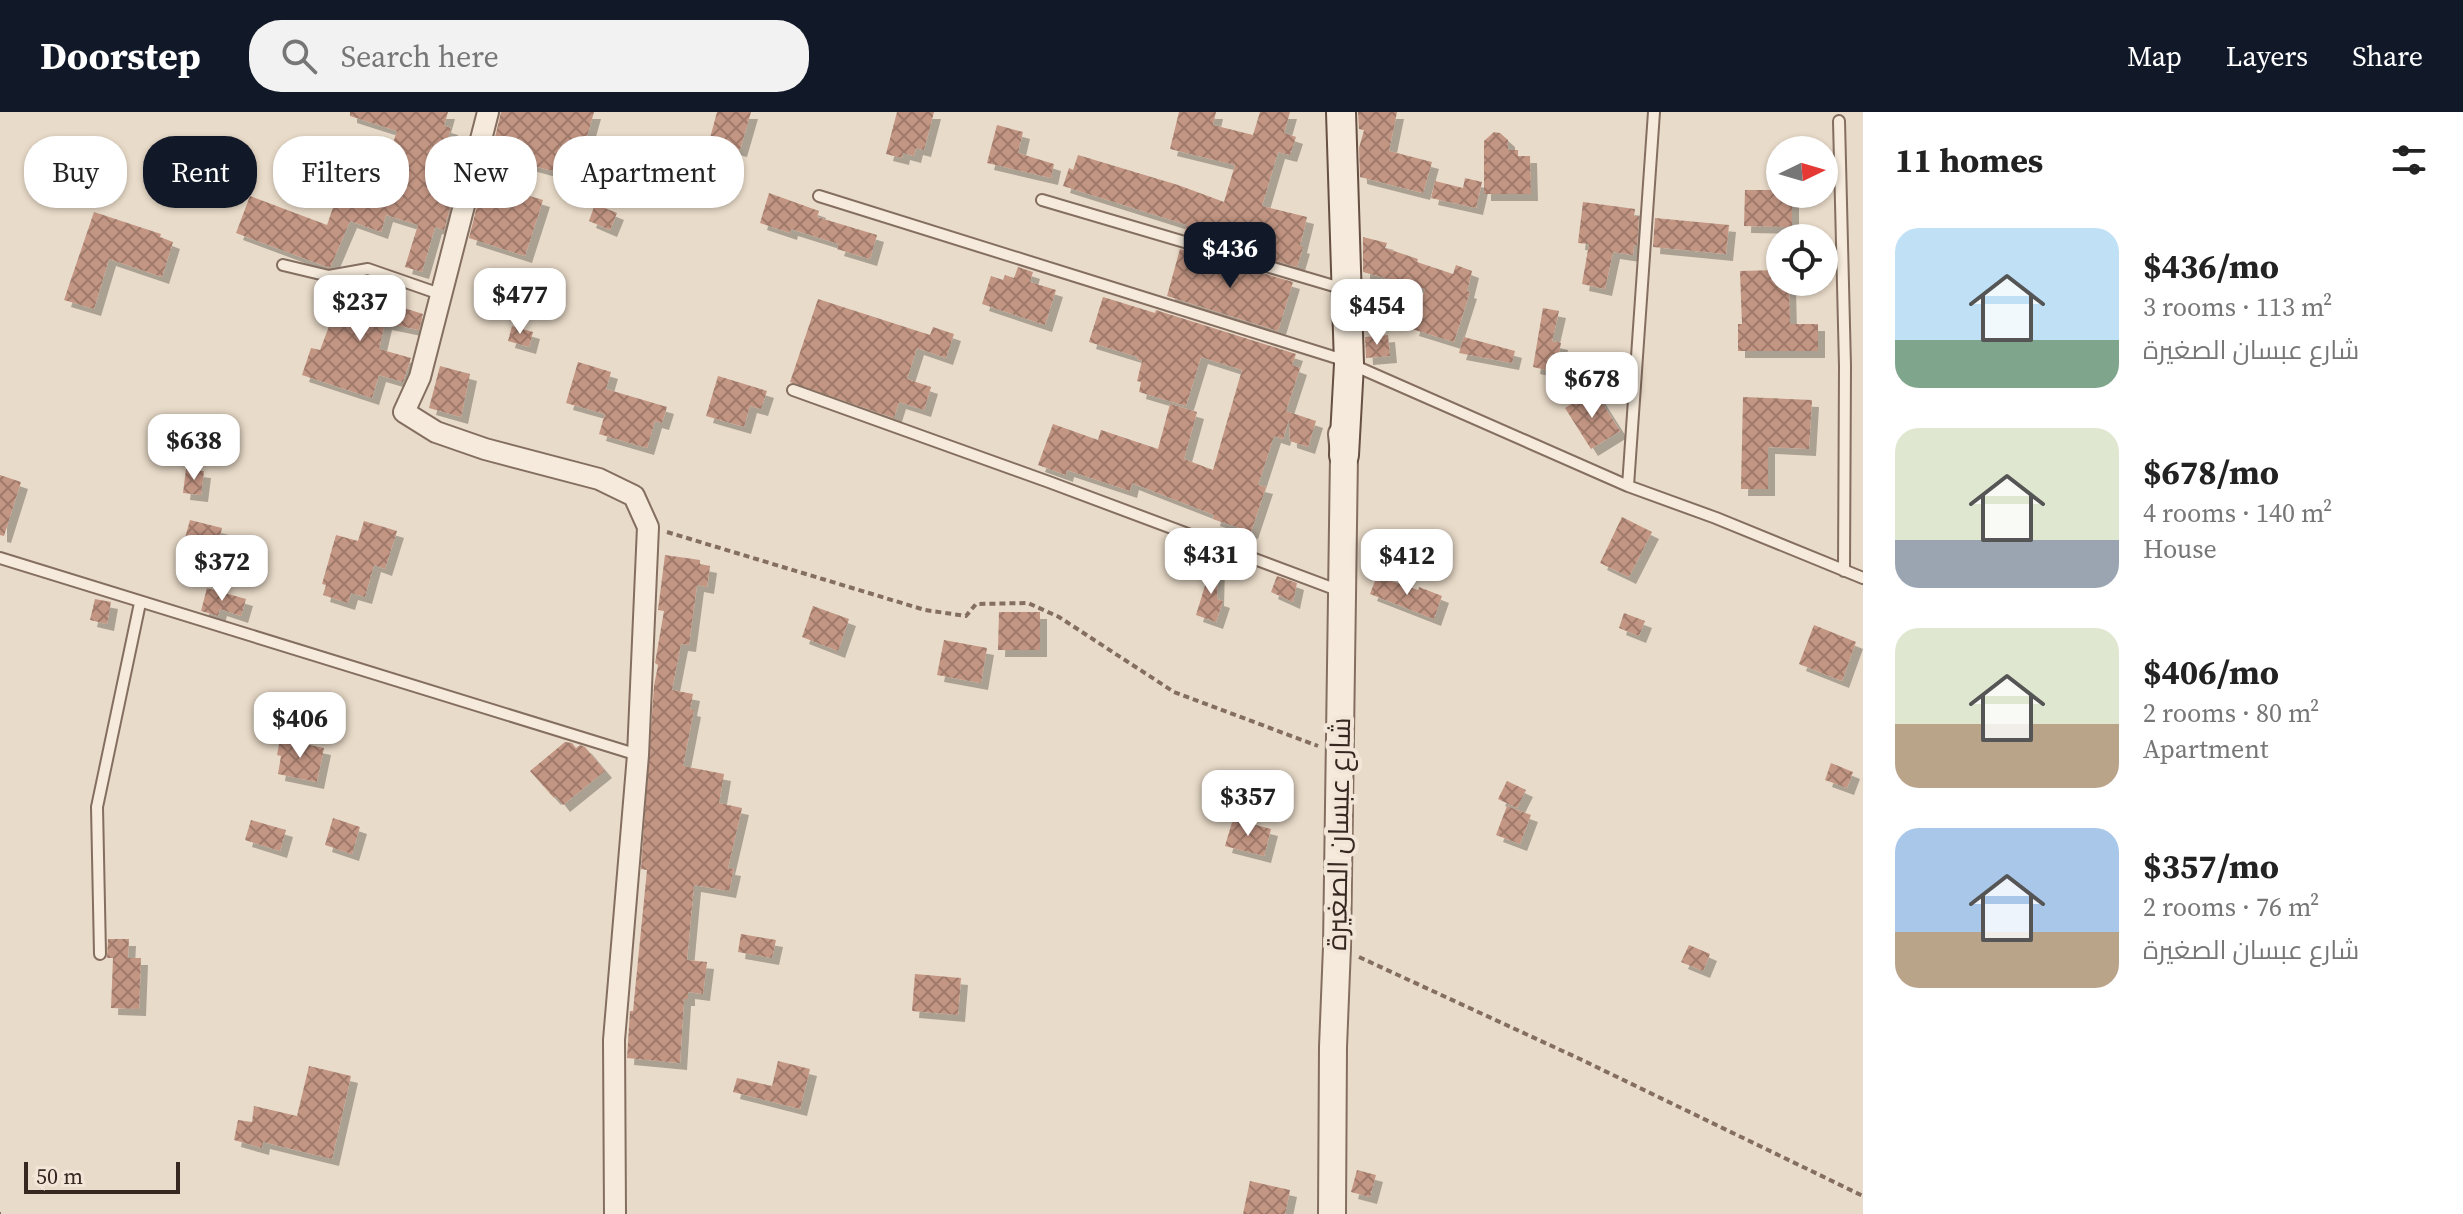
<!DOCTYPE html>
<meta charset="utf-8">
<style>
:root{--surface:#fff;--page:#f2f2f2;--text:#222;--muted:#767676;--accent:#111827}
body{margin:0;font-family:"Source Serif 4",Cairo,serif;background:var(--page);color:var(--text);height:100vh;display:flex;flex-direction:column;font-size:30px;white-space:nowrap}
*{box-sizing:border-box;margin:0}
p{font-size:26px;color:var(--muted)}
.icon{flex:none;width:44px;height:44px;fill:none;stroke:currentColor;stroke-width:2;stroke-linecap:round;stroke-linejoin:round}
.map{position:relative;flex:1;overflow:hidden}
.side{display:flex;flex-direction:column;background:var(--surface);width:600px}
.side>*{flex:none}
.guide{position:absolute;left:24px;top:24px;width:760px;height:72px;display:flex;gap:16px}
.needle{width:52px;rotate:85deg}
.controls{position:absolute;left:1766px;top:24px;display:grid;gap:16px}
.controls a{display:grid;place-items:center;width:72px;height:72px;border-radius:50%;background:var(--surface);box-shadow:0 2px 6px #0004;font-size:40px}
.scale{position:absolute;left:24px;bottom:20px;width:156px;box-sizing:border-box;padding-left:8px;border:4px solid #362821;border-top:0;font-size:22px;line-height:28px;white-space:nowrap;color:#362821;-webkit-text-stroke:6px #f2e6d8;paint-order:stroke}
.price{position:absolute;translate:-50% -68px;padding:0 18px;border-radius:16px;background:#fff;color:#222;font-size:26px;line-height:52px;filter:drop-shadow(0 2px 4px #0008)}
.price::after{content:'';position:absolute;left:50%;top:48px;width:24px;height:18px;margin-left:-12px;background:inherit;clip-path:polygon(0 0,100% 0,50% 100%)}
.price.on{background:var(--accent);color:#fff}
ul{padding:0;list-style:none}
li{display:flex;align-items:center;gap:24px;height:200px;padding:0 32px}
li span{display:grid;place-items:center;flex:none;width:224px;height:160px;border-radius:24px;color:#555}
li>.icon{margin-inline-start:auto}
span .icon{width:96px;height:96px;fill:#fffc;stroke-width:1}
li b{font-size:34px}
h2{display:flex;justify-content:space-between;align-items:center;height:96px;padding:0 32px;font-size:34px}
.chip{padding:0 28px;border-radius:32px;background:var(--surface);box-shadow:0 2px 6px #0004;font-size:28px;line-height:72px}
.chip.on{background:var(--accent);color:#fff}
header{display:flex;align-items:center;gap:48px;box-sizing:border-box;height:112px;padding:0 40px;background:var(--accent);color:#fff}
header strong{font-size:38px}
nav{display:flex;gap:44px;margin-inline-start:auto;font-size:28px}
.search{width:560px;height:72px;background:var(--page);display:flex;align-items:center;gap:20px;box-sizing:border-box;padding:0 28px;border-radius:32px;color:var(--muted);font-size:30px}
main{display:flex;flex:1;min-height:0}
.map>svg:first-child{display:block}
.building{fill:url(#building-cross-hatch);filter:url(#shadow)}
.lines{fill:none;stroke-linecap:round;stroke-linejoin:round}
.service-casing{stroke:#846e60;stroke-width:14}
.minor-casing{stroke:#846e60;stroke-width:24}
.tertiary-casing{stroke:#846e60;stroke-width:30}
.secondary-casing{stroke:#664f43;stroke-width:32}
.path{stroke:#846e60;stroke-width:4;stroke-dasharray:6 4;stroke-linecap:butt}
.service{stroke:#f5eadb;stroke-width:10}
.minor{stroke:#f5eadb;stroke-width:20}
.tertiary{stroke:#f5eadb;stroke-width:26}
.secondary{stroke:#f5eadb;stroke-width:28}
.labels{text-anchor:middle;stroke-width:8;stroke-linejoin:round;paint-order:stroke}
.street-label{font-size:28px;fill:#362821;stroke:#f2e6d8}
</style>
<header>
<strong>Doorstep</strong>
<div class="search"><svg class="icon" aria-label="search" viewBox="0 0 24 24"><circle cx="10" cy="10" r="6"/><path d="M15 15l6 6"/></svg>Search here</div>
<nav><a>Map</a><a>Layers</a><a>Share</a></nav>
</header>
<main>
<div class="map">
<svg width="1863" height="1102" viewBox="0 0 1863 1102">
<defs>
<pattern id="building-cross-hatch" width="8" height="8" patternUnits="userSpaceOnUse" patternTransform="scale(2)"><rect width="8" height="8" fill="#c39583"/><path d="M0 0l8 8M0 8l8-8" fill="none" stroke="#9f7a6b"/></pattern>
<filter id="shadow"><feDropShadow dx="7" dy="7" stdDeviation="0" flood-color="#0004"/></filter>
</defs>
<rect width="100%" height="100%" fill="#e9dbc9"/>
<path class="building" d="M350,0h98l-4,14 7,2 -8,27 9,2 -4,14 11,3 -15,56 -9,-3 -13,45 -17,-5 13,-42 -32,-10 -5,17 -31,-11 -20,47 -94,-35 14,-37 77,29 19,-55 34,12 17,-51 -47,-15z
M501,0h93l-15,53 -19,-6 -4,13 -65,-18z
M717,0h34l-11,38 -31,-8z
M897,0h37l-10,38 -8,-2 -2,8 -11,-3 -1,5 -16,-4z
M1179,0h37l-3,13 40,10 7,-23h30l-6,21 12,4 -6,18 -12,-3 -16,54 45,11 -7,29 3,1 -6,20 -113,-33 3,-9 -124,-39 6,-18 4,2 5,-15 100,30 46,17 11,-37 -65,-16z
M1358,0h39l-8,39 43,11 -9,31 -63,-16 -1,-29 5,-18 -5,-1z
M997,13l26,7 -5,21 36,11 -3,14 -64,-15z
M1494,20l6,1 8,7v10h10v6h12l1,38h-47v-53z
M1465,66l17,4 -6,26 -45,-10 4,-17 28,7z
M483,70l60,18 -18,56 -56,-18z
M1745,78h35v4h12v33l-48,-1z
M769,81l50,18 -2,6 60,18 -7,24 -33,-10 2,-5 -48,-15 -1,4 -30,-10z
M1583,90l52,7 -1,7h5l-2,30 -3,-1 -1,10 -20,-3 -8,37 -23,-5 7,-40 -11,-1z
M595,92l22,9 -7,17 -21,-9z
M94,100l67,22 -1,3 13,5 -11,35 -53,-18 -15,50 -30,-9z
M1655,106l74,7 -3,29 -73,-7z
M1363,125l24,6 -2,5 33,11 -1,3 36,12 3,-9 16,6 -5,20 3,1 -16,50 -42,-13 13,-40 -62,-17z
M1180,137l113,33 -15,49 -111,-35z
M1018,155l15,5 -3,10 26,8 -11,35 -63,-21 9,-28 12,4 2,-5 9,3z
M1780,158v12h9l1,42h28v27h-80v-27h4l-2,-53z
M346,170l35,13 -2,5 44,14 -4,16 -34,-7 -6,26 32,9 -8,24 -24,-7 -7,23 -70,-23 9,-27 9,2z
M1103,185l52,16 1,-3 6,2 134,42 -4,11 8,3 -14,43 30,10 -8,26 -18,-6 -1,-22 -6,20 -9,-3 -16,49 8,2 -15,45 -38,-13 1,-4 -82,-32 -2,8 -63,-21 -1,5 -28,-10 15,-41 45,16 3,-10 57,19 12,-45 27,8 -13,47 29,11 29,-100 -41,-13 -15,49 -47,-14 2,-10 -4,-1 5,-20 -5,-2 1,-2 -49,-15z
M818,187l112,36 3,-8 21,7 -8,24 -29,-10 -10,31 24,8 -7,23 -25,-8 -5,16 -104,-36z
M1543,196l16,3 -7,30 9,2 -6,29 -22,-5z
M512,214l21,6 -4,15 -21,-6z
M1388,223l2,21 -24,2 -1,-21z
M1464,225l51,14 -3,12 -53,-10z
M578,250l33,10 -5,17 61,18 -5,16 -7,-2 -8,27 -48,-14 6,-20 -39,-11z
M440,254l30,8 -9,43 -32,-9z
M718,264l49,15 -6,18 -11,-3 -6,21 -38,-11z
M1594,278l26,41 -29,18 -26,-41z
M1743,285l69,3 -3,49 -41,-2v42h-27z
M186,357l18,2 -3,24 -18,-2z
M0,363l21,7 -17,54 -4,-1z
M1622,405l30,15 -23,45 -29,-14z
M190,408l32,8 -7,30 -33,-9z
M364,409l33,10 -12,38 -11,-4 -9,32 -14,-4 -3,10 -25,-8 3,-10 -4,-1 14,-49 22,6z
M665,443l35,5v4l10,2 -3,21 -10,-2 -8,60 -8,-1 -9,46 21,4 -3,15 4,1 -11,56 41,8 -5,29 23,5 -14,60 6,1 -5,22 -35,-6 -7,75 20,2 -4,32 -15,-2v7h-4l-4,64 -53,-5 3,-47h3l14,-141 -6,-1 13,-183 4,-21 -3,-2 9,-52 -6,-1z
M1213,448l5,1 -1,38 6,2 -7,21 -20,-7z
M1277,464l20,7 -4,19 -22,-10z
M1377,464l41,14 1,-3 23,9 -8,23 -64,-25z
M207,476l39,11 -5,17 -21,-7 -2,7 -17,-5z
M95,487l16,3 -4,22 -17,-4z
M813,494l36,13 -11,32 -36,-14z
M999,500h41v38h-42z
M1624,501l21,8 -6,15 -20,-8z
M1814,513l42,17 -14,39 -43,-17z
M944,528l43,8 -6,35 -44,-8z
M280,627l44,9 -7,34 -39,-8 3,-18 -4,-1z
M565,630l7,1 4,5 4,-3 5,2 20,24 -42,34 -7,-9 -2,2 -24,-27z
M1831,651l22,9 -6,16 -22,-8z
M1507,669l19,9 -9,18 -19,-9z
M1507,694l24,9 -11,29 -24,-9z
M333,706l27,9 -8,27 -27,-9z
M1233,707l38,10 -7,27 -39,-10z
M251,708l35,10 -6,21 -35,-11z
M741,822l35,6 -4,18 -34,-6z
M108,827h21l-1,19h13l-2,51 -28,-1 2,-50h-6z
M1689,833l21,9 -7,17 -22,-9z
M915,862l46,4 -3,37 -46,-4z
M778,949l32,8 -10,40 -67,-17 4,-14 35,8z
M309,954l42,10 -19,83 -69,-17 -1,6 -28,-8 4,-20 14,2 2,-16 43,10z
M1357,1058l19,5 -6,22 -19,-5z
M1250,1069l40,9 -5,24h-42z"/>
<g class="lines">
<g class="service-casing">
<path id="service" d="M1839,9l6,245 -1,205
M819,84l518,162 291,128 88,32 147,60
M1042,88l292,86
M283,153l46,11 39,-7 72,25
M793,278l256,92 291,109
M1628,374l26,-374
M0,446l638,197
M100,842l-3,-147 43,-204"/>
</g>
<g class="minor-casing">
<path id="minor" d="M488,0l-68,265 -16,35 32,20 49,17 114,30 35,17 14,31 -10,228 -24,285 1,174"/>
</g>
<g class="tertiary-casing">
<path id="tertiary" d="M1332,1102l1,-167 4,-100 7,-492 -2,-21"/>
</g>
<g class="secondary-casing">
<path id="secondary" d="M1341,0l8,252 -5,91"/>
</g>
<path class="path" d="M667,420l258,78 41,6 10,-12 52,-1 31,14 115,75 144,54
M1359,845l221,102 283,137
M0,1102h1"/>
<use href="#service" class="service"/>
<use href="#minor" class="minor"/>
<use href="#tertiary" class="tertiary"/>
<use href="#secondary" class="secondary"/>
</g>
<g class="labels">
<g class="street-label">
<text transform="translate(1338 722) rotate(-89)" y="10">شارع عبسان الصغيرة</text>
</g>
</g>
</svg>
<div class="controls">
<a><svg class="needle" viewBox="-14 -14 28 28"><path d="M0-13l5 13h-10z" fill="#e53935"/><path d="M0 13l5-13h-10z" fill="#767676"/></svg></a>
<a><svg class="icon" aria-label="locate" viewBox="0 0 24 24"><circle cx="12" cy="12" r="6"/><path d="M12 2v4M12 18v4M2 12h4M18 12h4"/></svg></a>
</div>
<div class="scale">50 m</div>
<b class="price on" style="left:1230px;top:178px">$436</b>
<b class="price" style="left:520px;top:224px">$477</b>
<b class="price" style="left:360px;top:231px">$237</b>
<b class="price" style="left:1377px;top:235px">$454</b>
<b class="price" style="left:1592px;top:308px">$678</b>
<b class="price" style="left:194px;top:370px">$638</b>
<b class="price" style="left:1211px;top:484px">$431</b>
<b class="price" style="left:1407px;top:485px">$412</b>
<b class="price" style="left:222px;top:491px">$372</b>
<b class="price" style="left:300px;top:648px">$406</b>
<b class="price" style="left:1248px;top:726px">$357</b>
<div class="guide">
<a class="chip">Buy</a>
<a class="chip on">Rent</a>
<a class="chip">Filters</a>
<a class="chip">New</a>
<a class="chip">Apartment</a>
</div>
</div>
<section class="side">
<h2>11 homes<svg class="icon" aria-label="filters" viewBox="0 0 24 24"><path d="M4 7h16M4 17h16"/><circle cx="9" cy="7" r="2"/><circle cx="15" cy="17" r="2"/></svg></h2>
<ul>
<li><span style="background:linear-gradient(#bfe0f5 70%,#7fa58c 0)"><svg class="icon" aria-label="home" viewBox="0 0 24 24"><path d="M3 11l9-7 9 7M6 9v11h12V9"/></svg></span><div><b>$436/mo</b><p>3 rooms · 113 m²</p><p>شارع عبسان الصغيرة</p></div></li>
<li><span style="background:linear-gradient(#dfe7d0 70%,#9aa5b1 0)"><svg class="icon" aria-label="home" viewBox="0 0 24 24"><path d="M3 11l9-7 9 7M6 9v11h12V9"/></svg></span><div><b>$678/mo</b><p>4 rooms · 140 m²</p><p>House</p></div></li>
<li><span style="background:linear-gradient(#dfe7d0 60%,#b9a48a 0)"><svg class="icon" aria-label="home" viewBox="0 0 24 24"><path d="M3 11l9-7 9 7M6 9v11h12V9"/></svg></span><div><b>$406/mo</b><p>2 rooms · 80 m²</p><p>Apartment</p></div></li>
<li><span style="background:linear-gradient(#a9c7e8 65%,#b9a48a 0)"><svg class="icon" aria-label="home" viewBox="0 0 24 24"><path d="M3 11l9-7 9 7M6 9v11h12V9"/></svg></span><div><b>$357/mo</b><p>2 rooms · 76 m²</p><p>شارع عبسان الصغيرة</p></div></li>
</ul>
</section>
</main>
